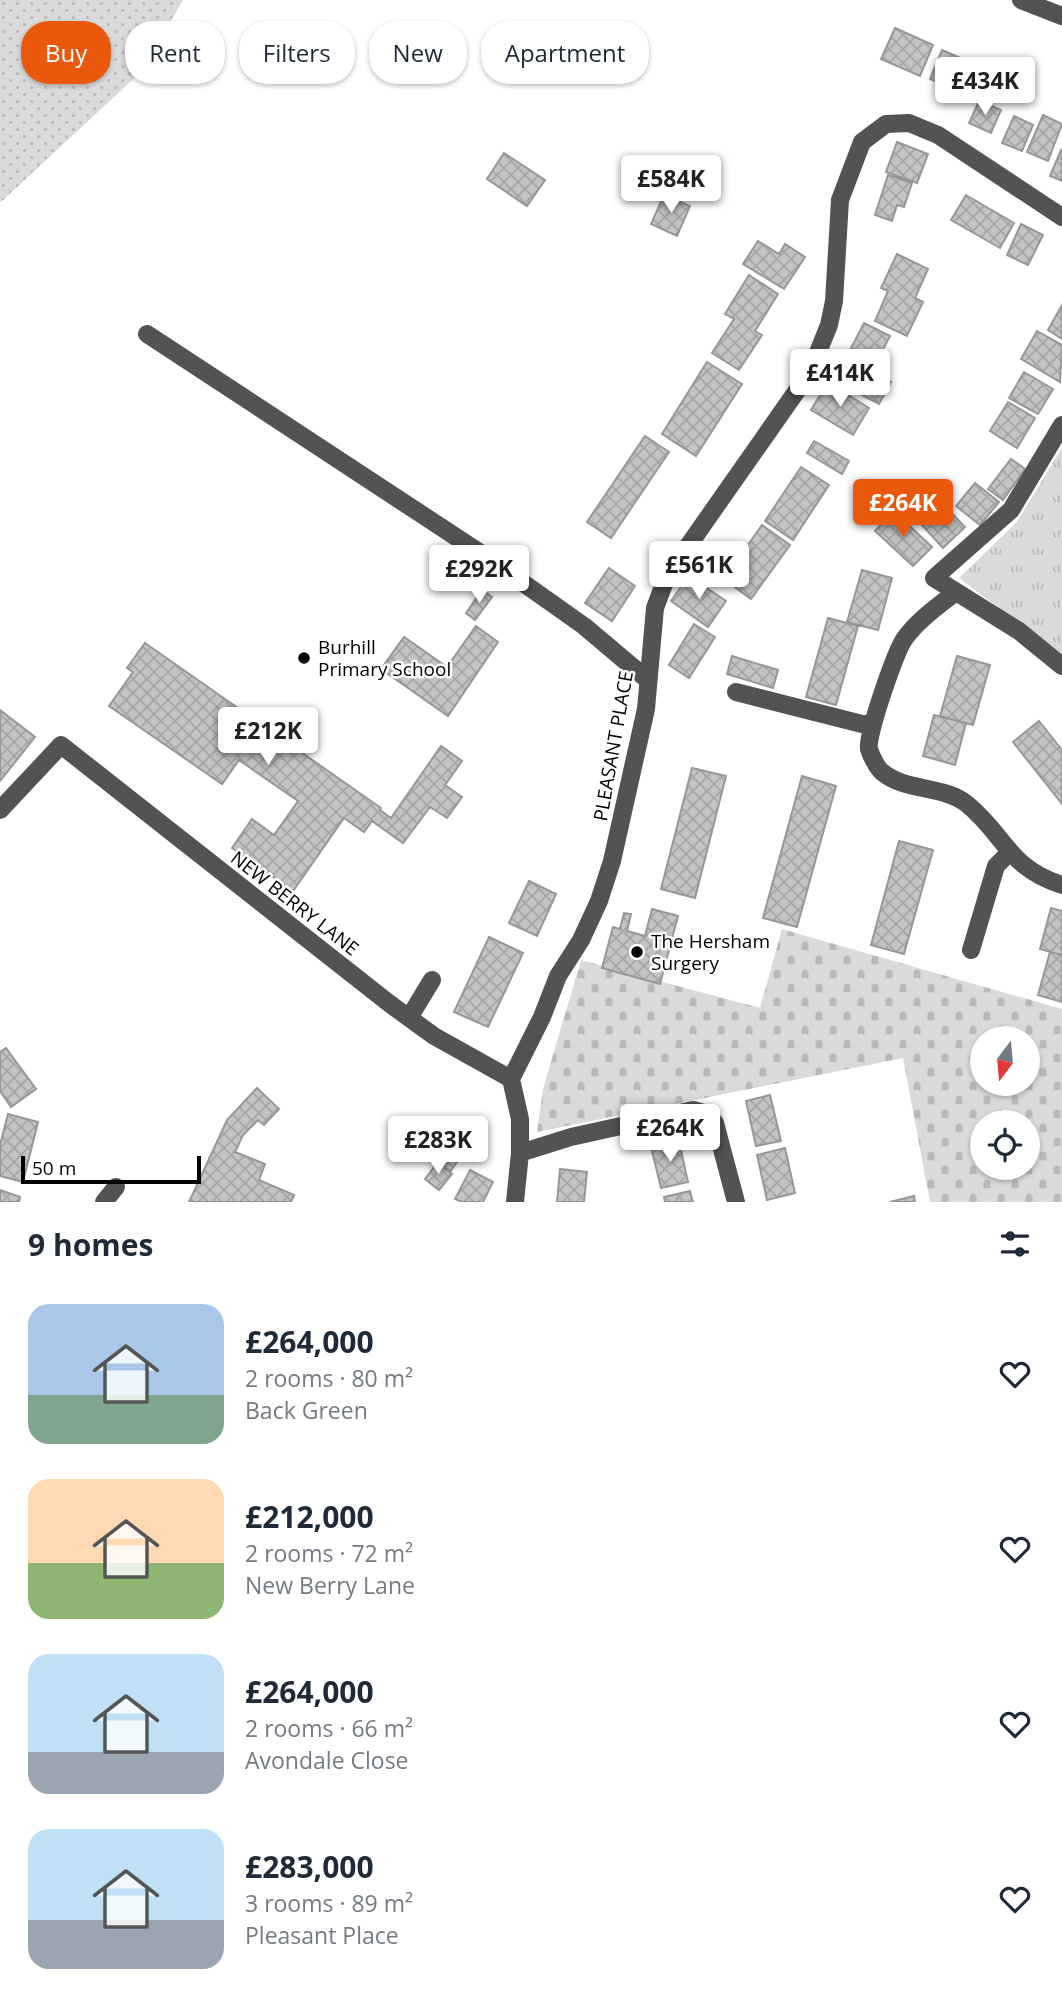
<!DOCTYPE html>
<meta charset="utf-8">
<style>
:root{--surface:#fff;--page:#f6f6f7;--text:#1f2937;--muted:#747a83;--accent:#ea580c}
body{margin:0;font-family:"Open Sans",sans-serif;background:var(--page);color:var(--text);height:100vh;display:flex;flex-direction:column;font-size:26px;white-space:nowrap}
*{box-sizing:border-box;margin:0}
p{font-size:23px;color:var(--muted)}
.icon{flex:none;width:38px;height:38px;fill:none;stroke:currentColor;stroke-width:2;stroke-linecap:round;stroke-linejoin:round}
.map{position:relative;height:1202px;overflow:hidden}
.drawer{display:flex;flex-direction:column;background:var(--surface);flex:1}
.drawer>*{flex:none}
.hud{position:absolute;left:21px;top:21px;width:700px;height:63px;display:flex;gap:14px}
.needle{width:46px;rotate:196deg}
.fabs{position:absolute;left:970px;top:1026px;display:grid;gap:14px}
.fabs a{display:grid;place-items:center;width:70px;height:70px;border-radius:50%;background:var(--surface);box-shadow:0 2px 5px #0004;font-size:35px}
.scale{position:absolute;left:21px;bottom:18px;width:180px;box-sizing:border-box;padding-left:7px;border:4px solid #000;border-top:0;font-size:19px;line-height:24px;white-space:nowrap;color:#000;-webkit-text-stroke:5px #fff;paint-order:stroke}
.price{position:absolute;translate:-50% -60px;padding:0 16px;border-radius:7px;background:#fff;color:#222;font-size:23px;line-height:46px;filter:drop-shadow(0 2px 4px #0008)}
.price::after{content:'';position:absolute;left:50%;top:42px;width:21px;height:16px;margin-left:-10px;background:inherit;clip-path:polygon(0 0,100% 0,50% 100%)}
.price.current{background:var(--accent);color:#fff}
ul{padding:0;list-style:none}
li{display:flex;align-items:center;gap:21px;height:175px;padding:0 28px}
li span{display:grid;place-items:center;flex:none;width:196px;height:140px;border-radius:21px;color:#555}
li>.icon{margin-inline-start:auto}
span .icon{width:84px;height:84px;fill:#fffc;stroke-width:1}
li b{font-size:30px}
h2{display:flex;justify-content:space-between;align-items:center;height:84px;padding:0 28px;font-size:30px}
.chip{padding:0 24px;border-radius:28px;background:var(--surface);box-shadow:0 2px 5px #0004;font-size:24px;line-height:63px}
.chip.current{background:var(--accent);color:#fff}
.map>svg:first-child{display:block}
.grass{fill:url(#grass-dots)}
.cemetery{fill:url(#cemetery-stones);fill-rule:evenodd}
.park{fill:url(#park-tufts)}
.building{fill:url(#building-cross-hatch);stroke:#979797;stroke-width:2}
.lines{fill:none;stroke-linecap:round;stroke-linejoin:round}
.minor{stroke:#535353;stroke-width:18}
.poi-dot{fill:#000;stroke:#fff;stroke-width:2.5}
.labels{text-anchor:middle;stroke-width:5;stroke-linejoin:round;paint-order:stroke}
.poi-label{font-size:19px;fill:#000;stroke:#fff;text-anchor:start}
.street-label{font-size:19px;fill:#000;stroke:#fff}
</style>
<div class="map">
<svg width="1062" height="1202" viewBox="0 0 1062 1202">
<defs>
<pattern id="grass-dots" width="8" height="8" patternUnits="userSpaceOnUse" patternTransform="scale(1.75)"><rect width="8" height="8" fill="#dadada"/><path d="M2 2h.1M6 6h.1" fill="none" stroke="#b9b9b9" stroke-width="1.8" stroke-linecap="round"/></pattern>
<pattern id="cemetery-stones" width="16" height="16" patternUnits="userSpaceOnUse" patternTransform="scale(1.75)"><rect width="16" height="16" fill="#dadada"/><path d="M2 7V4a2 2 0 0 1 4 0v3zM10 15v-3a2 2 0 0 1 4 0v3z" fill="#b9b9b9"/></pattern>
<pattern id="park-tufts" width="24" height="20" patternUnits="userSpaceOnUse" patternTransform="scale(1.75)"><rect width="24" height="20" fill="#dadada"/><path d="M3 7l-1-3M5 7V3M7 7l1-3M15 17l-1-3M17 17v-4M19 17l1-3" fill="none" stroke="#b9b9b9"/></pattern>
<pattern id="building-cross-hatch" width="8" height="8" patternUnits="userSpaceOnUse" patternTransform="scale(1.75)"><rect width="8" height="8" fill="#c3c3c3"/><path d="M0 0l8 8M0 8l8-8" fill="none" stroke="#a6a6a6"/></pattern>
</defs>
<rect width="100%" height="100%" fill="#fff"/>
<path class="grass" d="M0,0h183l-42,72 -141,131z"/>
<path class="cemetery" d="M782,929l280,80v193h-132l-27,-144 -366,74 6,-43 38,-129 179,48zM982,1038h45v45h-45zM982,1122h45v45h-45z"/>
<path class="park" d="M1062,448v208l-103,-78 58,-56z"/>
<path class="building" d="M895,28l38,17 -13,31 -39,-17z
M942,50l39,17 -12,28 -39,-16z
M979,101l22,9 -10,23 -22,-10z
M1043,115l19,9 -14,37 -21,-9z
M1014,116l19,9 -11,26 -20,-8z
M897,142l31,12 -11,29 -31,-11z
M1061,150l1,1v30l-12,-5z
M504,153l41,27 -18,26 -40,-27z
M888,175l24,8 -8,24 -7,-2 -5,16 -17,-6z
M664,195l26,11 -13,30 -26,-12z
M966,195l48,28 -14,25 -49,-28z
M1021,224l22,11 -15,30 -21,-10z
M758,241l21,13 6,-10 20,13 -21,32 -41,-25z
M897,254l31,15 -13,29 8,4 -16,34 -32,-15 13,-30 -7,-3z
M749,275l29,19 -23,37 7,4 -23,35 -27,-17 22,-34 -9,-5z
M1062,305v34l-14,-9z
M864,323l26,13 -14,27 -26,-13z
M1037,331l25,14 -2,37 -39,-23z
M707,362l35,22 -46,72 -34,-22z
M853,362l38,20 -12,22 -38,-20z
M1024,372l29,17 -15,25 -29,-16z
M828,382l41,26 -16,27 -42,-25z
M1008,402l27,16 -18,30 -27,-17z
M645,436l24,16 -58,86 -24,-16z
M814,441l35,20 -7,13 -35,-21z
M1011,459l14,10 -22,31 -15,-11z
M801,467l28,18 -36,55 -28,-19z
M975,483l24,19 -19,23 -24,-19z
M943,504l22,23 -22,21 -22,-24z
M894,511l38,36 -19,19 -38,-35z
M762,525l28,20 -39,54 -27,-20z
M609,568l26,18 -23,35 -27,-18z
M862,570l30,8 -14,52 -31,-8z
M689,576l37,25 -18,26 -37,-26z
M482,590l10,7 -17,23 -9,-7z
M828,618l30,8 -22,79 -30,-8z
M694,624l21,13 -26,41 -20,-13z
M476,626l22,16 -50,74 -67,-47 23,-32 43,30z
M145,643l236,165 -1,2 11,8 50,-72 21,15 -17,24 17,12 -15,21 -17,-11 -27,36 -31,-22 -8,11 -20,-14 -51,73 -61,-43 20,-29 22,16 24,-34 -59,-41 -17,24 -113,-78 24,-34 -6,-4z
M732,656l46,14 -5,18 -46,-14z
M957,656l33,9 -17,60 -33,-9z
M0,710l35,27 -35,44z
M934,715l32,8 -11,42 -32,-9z
M1039,721l23,29v54l-49,-62z
M692,768l34,8 -31,122 -34,-9z
M802,776l34,10 -39,141 -34,-9z
M899,841l34,9 -29,104 -33,-9z
M529,881l27,13 -19,42 -28,-13z
M1051,908l11,3v44l-22,-6z
M652,909l26,7 -18,68 -58,-16 11,-41 7,2 4,-16 7,1 -4,17 18,5z
M489,937l34,16 -35,74 -34,-15z
M1050,952l12,3v47l-24,-7z
M6,1048l30,41 -25,18 -11,-16v-39z
M257,1088l22,21 -15,16 -6,-5 -15,15 -8,17 30,12 -6,16 35,15 -3,7h-102l38,-82z
M770,1095l11,46 -25,5 -10,-45z
M8,1114l30,8 -15,60 -23,-6v-31z
M442,1140l20,14 -11,17 -21,-13z
M679,1141l9,41 -27,6 -10,-41z
M785,1148l10,45 -28,7 -10,-45z
M437,1163l15,11 -13,16 -14,-11z
M560,1169l27,3 -3,30h-27z
M470,1170l23,12 -10,20h-21l-7,-3z
M0,1190l20,7 -1,5h-19z
M690,1191l3,11h-28l-1,-5z
M914,1196l1,6h-25z"/>
<g class="lines">
<path class="minor" d="M1021,0l41,16
M147,334l338,222 99,70 64,54
M1062,425l-51,85 -77,68 85,53 43,35
M956,592c-18,14 -38,28 -51,46 -9,12 -39,98 -36,111 2,7 9,20 13,23 24,20 61,13 85,32 39,32 40,63 95,81
M736,692l126,32h11
M0,810l61,-65 329,259 44,32 77,43
M971,950l25,-84 14,-14
M409,1018l23,-38
M520,1153l51,-16 122,-27 14,4 8,9 21,79
M104,1202l12,-15
M515,1202l5,-49v-34l-9,-40 31,-62 16,-41 23,-36 18,-39 13,-40 34,-152 9,-101 12,-32 143,-204 19,-47 5,-24 6,-101 22,-58 24,-18 23,-1 29,12 124,82"/>
</g>
<g class="poi-dot">
<circle cx="304" cy="658" r="7"/>
<circle cx="637" cy="952" r="7"/>
</g>
<g class="labels">
<g class="poi-label">
<text x="318" y="654">Burhill<tspan x="318" dy="22">Primary School</tspan></text>
<text x="651" y="948">The Hersham<tspan x="651" dy="22">Surgery</tspan></text>
</g>
<g class="street-label">
<text transform="translate(613 746) rotate(-80)" y="7">PLEASANT PLACE</text>
<text transform="translate(295 903) rotate(38)" y="7">NEW BERRY LANE</text>
</g>
</g>
</svg>
<div class="fabs">
<a><svg class="needle" viewBox="-14 -14 28 28"><path d="M0-13l5 13h-10z" fill="#e53935"/><path d="M0 13l5-13h-10z" fill="#747a83"/></svg></a>
<a><svg class="icon" aria-label="locate" viewBox="0 0 24 24"><circle cx="12" cy="12" r="6"/><path d="M12 2v4M12 18v4M2 12h4M18 12h4"/></svg></a>
</div>
<div class="scale">50 m</div>
<b class="price" style="left:985px;top:117px">£434K</b>
<b class="price" style="left:671px;top:215px">£584K</b>
<b class="price" style="left:840px;top:409px">£414K</b>
<b class="price current" style="left:903px;top:539px">£264K</b>
<b class="price" style="left:699px;top:601px">£561K</b>
<b class="price" style="left:479px;top:605px">£292K</b>
<b class="price" style="left:268px;top:767px">£212K</b>
<b class="price" style="left:670px;top:1164px">£264K</b>
<b class="price" style="left:438px;top:1176px">£283K</b>
<div class="hud">
<a class="chip current">Buy</a>
<a class="chip">Rent</a>
<a class="chip">Filters</a>
<a class="chip">New</a>
<a class="chip">Apartment</a>
</div>
</div>
<section class="drawer">
<h2>9 homes<svg class="icon" aria-label="filters" viewBox="0 0 24 24"><path d="M4 7h16M4 17h16"/><circle cx="9" cy="7" r="2"/><circle cx="15" cy="17" r="2"/></svg></h2>
<ul>
<li><span style="background:linear-gradient(#a9c7e8 65%,#7fa58c 0)"><svg class="icon" aria-label="home" viewBox="0 0 24 24"><path d="M3 11l9-7 9 7M6 9v11h12V9"/></svg></span><div><b>£264,000</b><p>2 rooms · 80 m²</p><p>Back Green</p></div><svg class="icon" aria-label="heart" viewBox="0 0 24 24"><path d="M12 20l-8-8c-3-5 5-10 8-4 3-6 11-1 8 4z"/></svg></li>
<li><span style="background:linear-gradient(#ffd9b3 60%,#8fb573 0)"><svg class="icon" aria-label="home" viewBox="0 0 24 24"><path d="M3 11l9-7 9 7M6 9v11h12V9"/></svg></span><div><b>£212,000</b><p>2 rooms · 72 m²</p><p>New Berry Lane</p></div><svg class="icon" aria-label="heart" viewBox="0 0 24 24"><path d="M12 20l-8-8c-3-5 5-10 8-4 3-6 11-1 8 4z"/></svg></li>
<li><span style="background:linear-gradient(#bfe0f5 70%,#9aa5b1 0)"><svg class="icon" aria-label="home" viewBox="0 0 24 24"><path d="M3 11l9-7 9 7M6 9v11h12V9"/></svg></span><div><b>£264,000</b><p>2 rooms · 66 m²</p><p>Avondale Close</p></div><svg class="icon" aria-label="heart" viewBox="0 0 24 24"><path d="M12 20l-8-8c-3-5 5-10 8-4 3-6 11-1 8 4z"/></svg></li>
<li><span style="background:linear-gradient(#bfe0f5 65%,#9aa5b1 0)"><svg class="icon" aria-label="home" viewBox="0 0 24 24"><path d="M3 11l9-7 9 7M6 9v11h12V9"/></svg></span><div><b>£283,000</b><p>3 rooms · 89 m²</p><p>Pleasant Place</p></div><svg class="icon" aria-label="heart" viewBox="0 0 24 24"><path d="M12 20l-8-8c-3-5 5-10 8-4 3-6 11-1 8 4z"/></svg></li>
</ul>
</section>
